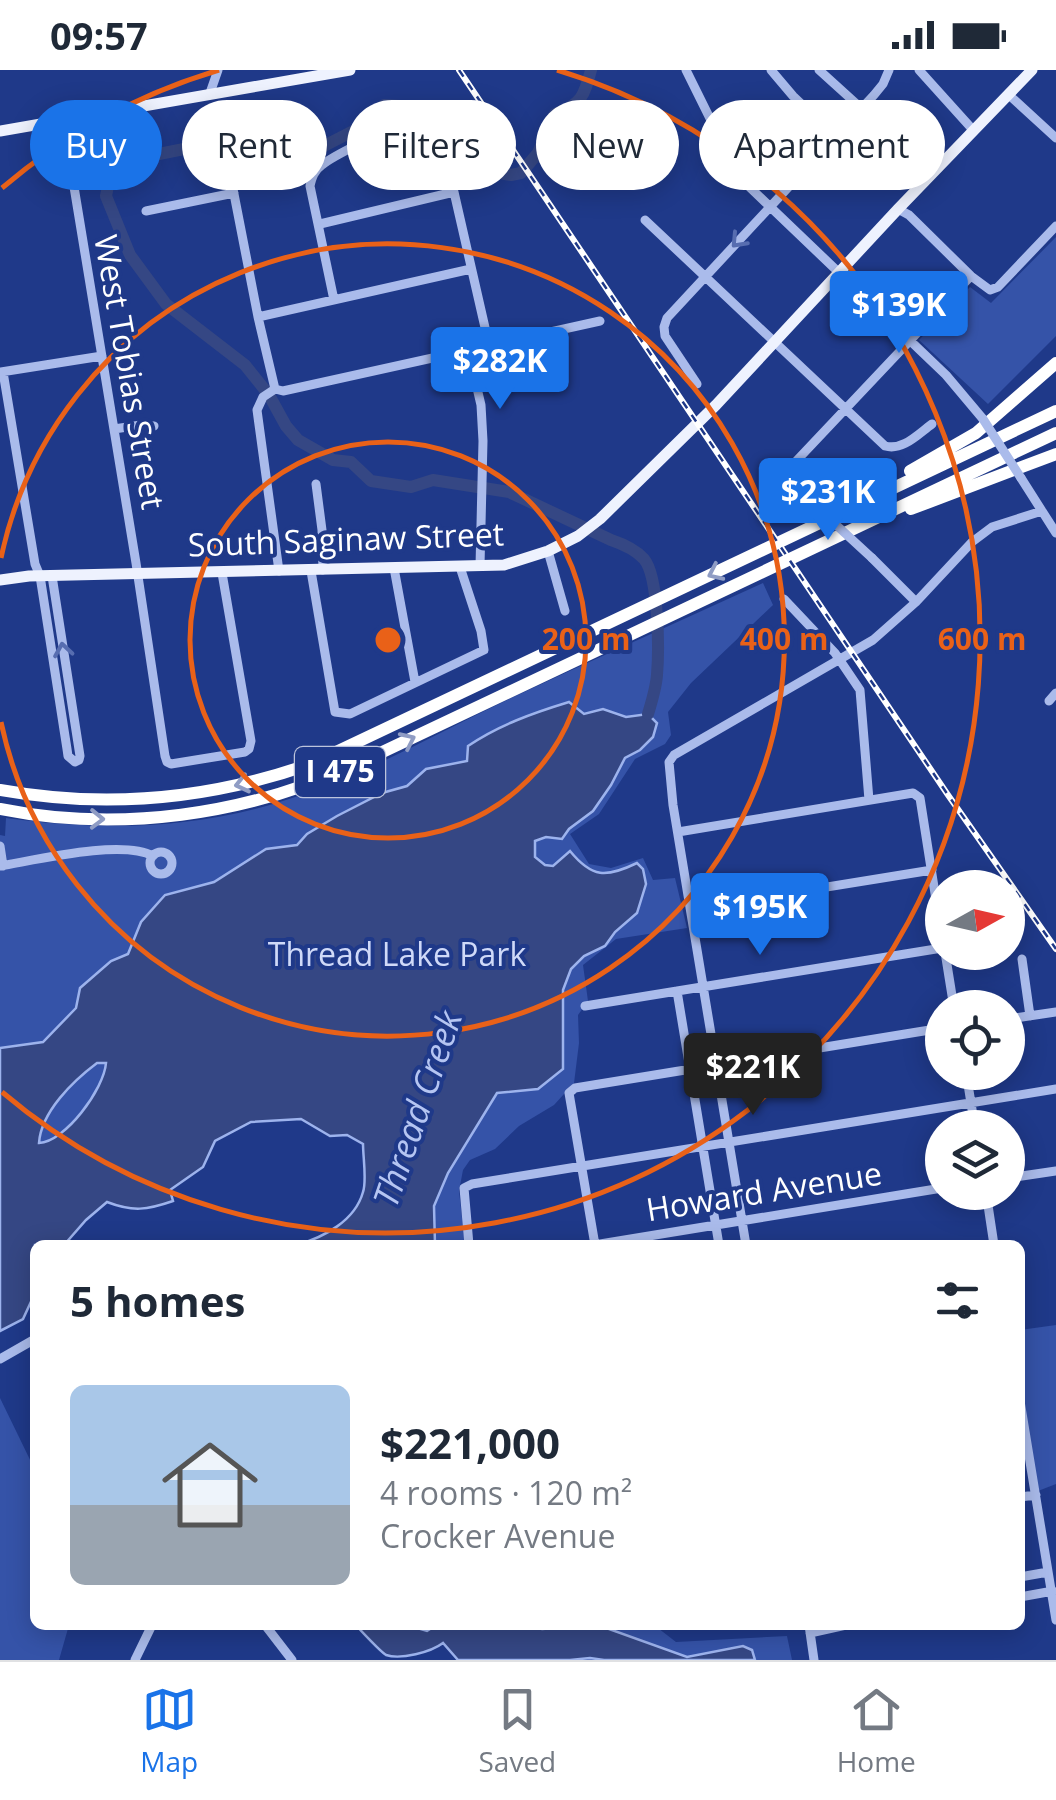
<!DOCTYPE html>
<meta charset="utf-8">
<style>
:root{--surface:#fff;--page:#f2f2f3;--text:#1f2937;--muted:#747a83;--line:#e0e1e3;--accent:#1a73e8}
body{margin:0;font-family:"Open Sans",sans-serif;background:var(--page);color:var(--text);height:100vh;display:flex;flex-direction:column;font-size:38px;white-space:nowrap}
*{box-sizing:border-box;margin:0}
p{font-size:32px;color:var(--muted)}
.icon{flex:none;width:55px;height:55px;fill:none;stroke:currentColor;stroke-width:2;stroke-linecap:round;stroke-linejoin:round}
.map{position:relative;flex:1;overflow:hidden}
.panel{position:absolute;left:30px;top:1170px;width:995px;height:390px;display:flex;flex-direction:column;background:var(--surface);border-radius:15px;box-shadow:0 5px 25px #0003}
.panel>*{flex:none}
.top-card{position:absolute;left:30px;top:30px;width:998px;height:90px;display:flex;gap:20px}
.needle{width:65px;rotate:82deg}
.buttons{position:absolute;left:925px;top:800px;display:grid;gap:20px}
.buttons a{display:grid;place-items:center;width:100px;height:100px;border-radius:50%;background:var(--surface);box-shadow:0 5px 25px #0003;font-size:50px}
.price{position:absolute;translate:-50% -85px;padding:0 22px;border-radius:10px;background:var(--accent);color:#fff;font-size:32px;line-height:65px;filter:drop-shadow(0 2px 5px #0008)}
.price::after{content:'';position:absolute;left:50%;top:60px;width:30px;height:22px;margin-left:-15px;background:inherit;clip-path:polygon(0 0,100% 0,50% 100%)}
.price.on{background:#222;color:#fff}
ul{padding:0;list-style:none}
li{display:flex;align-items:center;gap:30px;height:250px;padding:0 40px}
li+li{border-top:2px solid var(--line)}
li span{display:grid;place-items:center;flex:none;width:280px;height:200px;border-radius:15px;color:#555}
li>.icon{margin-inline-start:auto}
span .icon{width:120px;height:120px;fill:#fffc;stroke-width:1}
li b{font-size:42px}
h2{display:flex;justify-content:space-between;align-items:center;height:120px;padding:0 40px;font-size:42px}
.chip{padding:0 35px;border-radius:45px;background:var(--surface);box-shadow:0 5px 25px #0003;font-size:35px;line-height:90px}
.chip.on{background:var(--accent);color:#fff}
.status{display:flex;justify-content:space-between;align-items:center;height:70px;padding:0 50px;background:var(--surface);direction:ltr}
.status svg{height:28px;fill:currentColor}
.tab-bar{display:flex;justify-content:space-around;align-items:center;height:140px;border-top:2px solid var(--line);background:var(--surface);font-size:28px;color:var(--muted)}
.tab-bar a{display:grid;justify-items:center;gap:5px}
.tab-bar .on{color:var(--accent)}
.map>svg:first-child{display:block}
.green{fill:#3553a8}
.water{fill:#354784;stroke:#9db3ed;stroke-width:2.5;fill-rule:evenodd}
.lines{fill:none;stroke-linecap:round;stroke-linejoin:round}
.river{stroke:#354784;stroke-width:12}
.minor{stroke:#aabbeb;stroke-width:9}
.major{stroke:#eef2fe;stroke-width:11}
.highway{stroke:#fff;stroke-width:12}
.rail-casing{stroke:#fff;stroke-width:6}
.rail{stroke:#1f3989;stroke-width:2.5;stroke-dasharray:8;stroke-linecap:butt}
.minor-bridge{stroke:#aabbeb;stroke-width:9}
.oneway{stroke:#576db0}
.oneway2{stroke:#8f9cc4}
.ring{fill:none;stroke:#e96118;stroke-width:5}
.labels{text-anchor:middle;stroke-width:8;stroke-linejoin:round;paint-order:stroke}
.shield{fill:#1f3989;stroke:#bcc4dc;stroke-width:2.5}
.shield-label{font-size:30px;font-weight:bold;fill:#fff}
.street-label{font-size:32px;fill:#fff;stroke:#1f3989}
.park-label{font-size:32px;fill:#cfd9f8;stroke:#1f3989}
.water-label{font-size:35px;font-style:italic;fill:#b5c5f2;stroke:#1f3989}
.centre{fill:#e96118;stroke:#1f3989;stroke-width:5}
.ring-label{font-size:30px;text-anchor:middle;font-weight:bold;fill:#e96118;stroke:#1f3989;stroke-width:8;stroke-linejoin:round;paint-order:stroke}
</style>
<div class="status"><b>09:57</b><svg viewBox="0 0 49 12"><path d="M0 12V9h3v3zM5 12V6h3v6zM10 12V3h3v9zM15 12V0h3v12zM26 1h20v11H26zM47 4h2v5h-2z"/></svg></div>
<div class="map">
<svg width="1056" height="1590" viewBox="0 0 1056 1590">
<rect width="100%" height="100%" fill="#1f3989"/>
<path class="green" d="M1056,167v99l-68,68 -69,-64 51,-53 21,16z
M763,513l10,22 -82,78 -23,29 3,23 -6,9 -30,15 -36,55 -29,20 19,30 22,4 32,-10 10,22 22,-2 12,50 -71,11 -33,26 5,36 -10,14 1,28 -5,40 -20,22 -35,21 -24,23 -25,11 -7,10 -4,21 6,54h-168c27,-8 57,-24 66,-53 4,-14 0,-34 0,-48l-16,-9 -17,1 -29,-17 -50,3 -36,19 -12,26 -33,23 3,11c-26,9 -40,11 -66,1l-21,18 -22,25h-29v48l-12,26 -23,12v-496l5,1 1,-18c104,14 201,11 301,-25 69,-24 134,-62 200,-93 85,-40 171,-78 256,-117z
M1056,1255v159l-18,7 -18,-106v-55z
M0,1328l35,72v155h34l-10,35h-59z
M356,1555h298l22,17 111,-6 5,24h-334l-15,-17c-12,10 -42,17 -57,12 -5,-3 -24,-24 -30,-30z"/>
<path class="water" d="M569,632l15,12 19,-5 23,8 22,-3 9,9 -4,14 -13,13 -15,8 -14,27 -18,26 -24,18 -7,10 -16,-2 -11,4v16l10,8 8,1 17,-15c22,27 36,27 67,12l6,6 3,15 -9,29 -22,19 -10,14 -21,10 -13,13 -8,21v79l-25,20 -41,4 -49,80 -14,33 1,39h-138c27,-8 58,-24 66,-53 4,-11 0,-35 0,-48l-16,-9 -17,1 -29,-17 -50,3 -36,19 -12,26 -33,23 3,11c-26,9 -40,11 -66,1l-21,18 -22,25h-29v48l-12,26 -23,12v-283l43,-6 33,-34 4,-20 31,-27 17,-7 13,-32 24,-27 49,-13 52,-33 31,-4 10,-11 30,-18 45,-23 25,-7 19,-17 41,-8 1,-15c31,-21 65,-33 101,-44zM97,993h9c-2,26 -41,79 -67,80 2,-31 34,-62 58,-80z
M356,1555h51l20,6 6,-4 -1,-2h104l6,4 56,-4 89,32 56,-11 9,4 3,10h-151l-14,-2 -20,2h-112l-15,-17c-12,9 -42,17 -57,12 -5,-3 -25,-24 -30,-30z"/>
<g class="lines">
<path class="river" d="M591,0c-7,26 -9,34 -36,44l-17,39 -17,20 -10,2 -24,-4 -52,-35 -34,-30 -17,-1 -23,22 -39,20 -12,11 -12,5 -18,-7 -18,-13 -13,-2 -60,7 -35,7 -37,12 -7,9 -4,20 24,59 36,49 79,61 24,30 17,31 12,14 35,20 18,2 20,19 40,6 22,-7 76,12 102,48c12,4 24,9 33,19 15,18 15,92 13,116 -1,13 -5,26 -9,39"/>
<path class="minor" d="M686,0l53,107 207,198 37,44
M771,0l22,26 42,40
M819,0l42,38
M919,0l55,61
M210,23l8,-23
M1009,25l47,43
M63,50l73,443 29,193 2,6 4,2 74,-12 4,-3 2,-8 -29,-168
M227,88l31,159 17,72
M898,139l11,6 62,61 19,14 8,-3 58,-61
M146,141l88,-18
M645,150l240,226c18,5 33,-12 47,-22
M320,154l134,-32
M334,230l-24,-114c2,-9 4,-15 12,-21 11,-9 59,-33 73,-36l42,21 6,7 11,35 35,153
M258,247l213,-48
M468,280l13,55 2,36 -3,125
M1,302l101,-16
M3,302l32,192 5,12 27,173 1,7 7,6 4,-2 1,-4 -28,-180
M697,314l-32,-48 -1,-9 3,-9 207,-223 9,-11 6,-14
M114,359l27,-4 13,1
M1021,408l35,55
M316,414l6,46 1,40
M809,430l-25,-26 187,-198
M548,481l17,60
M872,488l44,44
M394,498l21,114
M279,501l-22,-161 6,-13 12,-8 8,2 317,-70
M311,501l24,141 15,2 134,-64 -3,-19 -21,-64
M784,529l51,54 25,37 9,110
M1049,631l7,-8
M678,762l235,-39 7,5 22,140
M0,776l3,20
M150 793a11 11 0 1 1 22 0a11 11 0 1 1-22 0Z
M0,796c36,-6 122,-27 153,-10
M691,839l241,-39
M945,882l9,56
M1022,889l8,57
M677,921l42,254
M585,936l357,-58
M1008,949l48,-7
M966,1002l9,56
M1008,1108l48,-7
M986,1122l8,53
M469,1175l-5,-57 8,-4 584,-95
M594,1175l348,-57
M595,1175l-26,-152 6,-5 367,-60
M746,1175l-73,-440 -4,-43 5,-7 199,-115 43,-38 56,-60 20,-15 50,-16
M0,1289l35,-20
M1020,1331l36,219
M1020,1427l16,-2
M1020,1507l28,-5
M1020,1527l33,-6
M265,1555l27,35
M809,1555l5,35
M810,1563l36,-8
M135,1590l17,-35"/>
<path class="major" d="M0,61l350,-61
M0,510l29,-4 475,-11 44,-14 30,-15 22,-17 116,-114 182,-196 134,-139"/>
<path class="highway" d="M910,401l66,-38 80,-70
M911,439l145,-55
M0,720c106,19 212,9 313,-27l743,-352
M0,739c119,24 246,6 355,-44l701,-332"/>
<g class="rail-casing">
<path id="rail" d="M459,0l489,725 108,154"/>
</g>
<use href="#rail" class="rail"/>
<path class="minor-bridge" d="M983,349l38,59
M809,430l63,58"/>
</g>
<defs><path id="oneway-chevron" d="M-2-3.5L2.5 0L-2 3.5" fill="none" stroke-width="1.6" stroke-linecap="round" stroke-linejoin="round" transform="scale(2.5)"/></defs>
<g class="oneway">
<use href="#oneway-chevron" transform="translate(738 171) rotate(133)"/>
<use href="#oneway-chevron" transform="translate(63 580) rotate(-99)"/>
</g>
<g class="oneway2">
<use href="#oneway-chevron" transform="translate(715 503) rotate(155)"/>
<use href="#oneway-chevron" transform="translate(408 670) rotate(-25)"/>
<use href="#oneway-chevron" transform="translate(242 714) rotate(167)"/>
<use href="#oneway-chevron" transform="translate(97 749) rotate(1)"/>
</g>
<g class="ring">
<circle cx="388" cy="570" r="198"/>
<path d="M1 488A396 396 0 1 1 1 652"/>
<path d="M2 118A594 594 0 0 1 219 0M557 0A594 594 0 1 1 2 1022"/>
</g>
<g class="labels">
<rect class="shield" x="295" y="677" width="90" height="50" rx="8"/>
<g class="shield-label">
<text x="340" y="712">I 475</text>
</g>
<g class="street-label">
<text transform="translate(129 302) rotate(80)" y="11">West Tobias Street</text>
<text transform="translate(346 470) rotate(-2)" y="11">South Saginaw Street</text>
<text transform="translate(764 1122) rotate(-9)" y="11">Howard Avenue</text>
</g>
<g class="park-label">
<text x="397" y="896">Thread Lake Park</text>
</g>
<g class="water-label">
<text transform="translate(418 1039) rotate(-71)" y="12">Thread Creek</text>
</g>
</g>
<circle cx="388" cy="570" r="15" class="centre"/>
<g class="ring-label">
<text x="586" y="580">200 m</text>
<text x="784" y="580">400 m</text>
<text x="982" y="580">600 m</text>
</g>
</svg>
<div class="buttons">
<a><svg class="needle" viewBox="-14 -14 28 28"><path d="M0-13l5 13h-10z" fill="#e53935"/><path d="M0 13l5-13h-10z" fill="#747a83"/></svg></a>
<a><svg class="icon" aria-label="locate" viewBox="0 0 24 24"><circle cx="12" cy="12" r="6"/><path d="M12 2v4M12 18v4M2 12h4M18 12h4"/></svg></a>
<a><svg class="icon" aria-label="layers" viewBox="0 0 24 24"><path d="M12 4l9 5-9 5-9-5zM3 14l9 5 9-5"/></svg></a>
</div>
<b class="price" style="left:899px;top:286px">$139K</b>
<b class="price" style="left:500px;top:342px">$282K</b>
<b class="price" style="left:828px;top:473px">$231K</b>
<b class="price" style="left:760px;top:888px">$195K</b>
<b class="price on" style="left:753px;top:1048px">$221K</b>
<div class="top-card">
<a class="chip on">Buy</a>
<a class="chip">Rent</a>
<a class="chip">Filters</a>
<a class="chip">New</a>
<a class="chip">Apartment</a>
</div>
<section class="panel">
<h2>5 homes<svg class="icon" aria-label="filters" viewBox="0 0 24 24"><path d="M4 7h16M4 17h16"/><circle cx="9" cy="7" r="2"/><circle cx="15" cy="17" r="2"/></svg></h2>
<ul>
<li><span style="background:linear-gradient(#a9c7e8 60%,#9aa5b1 0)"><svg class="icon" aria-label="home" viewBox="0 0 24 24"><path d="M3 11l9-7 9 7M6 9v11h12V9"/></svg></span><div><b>$221,000</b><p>4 rooms · 120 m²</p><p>Crocker Avenue</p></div></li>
</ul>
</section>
</div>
<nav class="tab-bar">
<a class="on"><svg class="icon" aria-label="map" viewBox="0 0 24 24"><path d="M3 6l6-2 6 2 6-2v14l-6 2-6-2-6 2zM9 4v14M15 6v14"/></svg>Map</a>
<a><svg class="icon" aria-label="saved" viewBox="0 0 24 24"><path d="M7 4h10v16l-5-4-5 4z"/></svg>Saved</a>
<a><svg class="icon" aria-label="home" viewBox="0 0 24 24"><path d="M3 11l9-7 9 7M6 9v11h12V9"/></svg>Home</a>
</nav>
